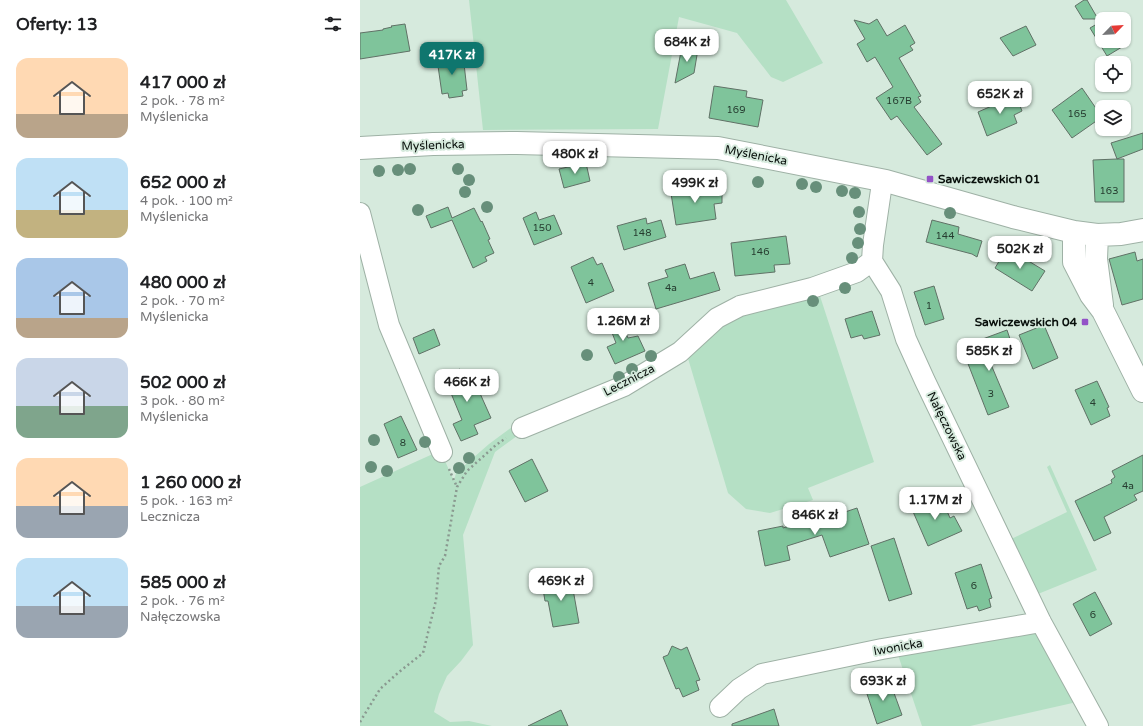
<!DOCTYPE html>
<html lang="pl">
<meta charset="utf-8">
<style>
:root{--surface:#fff;--page:#f2f2f2;--text:#202124;--muted:#757577;--accent:#0f766e}
body{margin:0;font-family:"Varela Round",sans-serif;background:var(--page);color:var(--text);height:100vh;display:flex;flex-direction:column;font-size:15px;white-space:nowrap}
*{box-sizing:border-box;margin:0}
p{font-size:13px;color:var(--muted)}
.icon{flex:none;width:22px;height:22px;fill:none;stroke:currentColor;stroke-width:2;stroke-linecap:round;stroke-linejoin:round}
.map{position:relative;flex:1;overflow:hidden}
.sheet{display:flex;flex-direction:column;background:var(--surface);width:360px}
.sheet>*{flex:none}
.needle{width:26px;rotate:65deg}
.buttons{position:absolute;left:735px;top:12px;display:grid;gap:8px}
.buttons a{display:grid;place-items:center;width:36px;height:36px;border-radius:8px;background:var(--surface);box-shadow:0 1px 3px #0004;font-size:20px}
.price{position:absolute;translate:-50% -34px;padding:0 9px;border-radius:8px;background:#fff;color:#222;font-size:13px;line-height:26px;filter:drop-shadow(0 1px 2px #0008)}
.price::after{content:'';position:absolute;left:50%;top:24px;width:12px;height:9px;margin-left:-6px;background:inherit;clip-path:polygon(0 0,100% 0,50% 100%)}
.price.active{background:var(--accent);color:#fff}
ul{padding:0;list-style:none}
li{display:flex;align-items:center;gap:12px;height:100px;padding:0 16px}
li span{display:grid;place-items:center;flex:none;width:112px;height:80px;border-radius:12px;color:#555}
li>.icon{margin-inline-start:auto}
span .icon{width:48px;height:48px;fill:#fffc;stroke-width:1}
li b{font-size:17px}
h2{display:flex;justify-content:space-between;align-items:center;height:48px;padding:0 16px;font-size:17px}
main{display:flex;flex:1;min-height:0}
.map>svg:first-child{display:block}
.green{fill:#b5e0c5}
.building{fill:#7fc49b;stroke:#607166}
.lines{fill:none;stroke-linecap:round;stroke-linejoin:round}
.street-casing{stroke:#9eb1a5;stroke-width:22}
.secondary-casing{stroke:#9eb1a5;stroke-width:24}
.path{stroke:#8a9990;stroke-width:2.5;stroke-dasharray:2 3;stroke-linecap:butt}
.street{stroke:#fff;stroke-width:20}
.secondary{stroke:#fff;stroke-width:22}
.tree{fill:#678f7a}
.poi-dot{fill:#9352c7;stroke:#d6eadd;stroke-width:1.5}
.labels{text-anchor:middle;stroke-width:4;stroke-linejoin:round;paint-order:stroke}
.number-label{font-size:10px;fill:#263d30}
.street-label{font-size:12px;fill:#09100c;stroke:#d6eadd}
.poi-label{font-size:12px;font-weight:bold;fill:#09100c;stroke:#d6eadd;text-anchor:start}
</style>
<main>
<section class="sheet">
<h2>Oferty: 13<svg class="icon" aria-label="filters" viewBox="0 0 24 24"><path d="M4 7h16M4 17h16"/><circle cx="9" cy="7" r="2"/><circle cx="15" cy="17" r="2"/></svg></h2>
<ul>
<li><span style="background:linear-gradient(#ffd9b3 70%,#b9a48a 0)"><svg class="icon" aria-label="home" viewBox="0 0 24 24"><path d="M3 11l9-7 9 7M6 9v11h12V9"/></svg></span><div><b>417 000 zł</b><p>2 pok. · 78 m²</p><p>Myślenicka</p></div></li>
<li><span style="background:linear-gradient(#bfe0f5 65%,#c2b280 0)"><svg class="icon" aria-label="home" viewBox="0 0 24 24"><path d="M3 11l9-7 9 7M6 9v11h12V9"/></svg></span><div><b>652 000 zł</b><p>4 pok. · 100 m²</p><p>Myślenicka</p></div></li>
<li><span style="background:linear-gradient(#a9c7e8 75%,#b9a48a 0)"><svg class="icon" aria-label="home" viewBox="0 0 24 24"><path d="M3 11l9-7 9 7M6 9v11h12V9"/></svg></span><div><b>480 000 zł</b><p>2 pok. · 70 m²</p><p>Myślenicka</p></div></li>
<li><span style="background:linear-gradient(#c9d6e8 60%,#7fa58c 0)"><svg class="icon" aria-label="home" viewBox="0 0 24 24"><path d="M3 11l9-7 9 7M6 9v11h12V9"/></svg></span><div><b>502 000 zł</b><p>3 pok. · 80 m²</p><p>Myślenicka</p></div></li>
<li><span style="background:linear-gradient(#ffd9b3 60%,#9aa5b1 0)"><svg class="icon" aria-label="home" viewBox="0 0 24 24"><path d="M3 11l9-7 9 7M6 9v11h12V9"/></svg></span><div><b>1 260 000 zł</b><p>5 pok. · 163 m²</p><p>Lecznicza</p></div></li>
<li><span style="background:linear-gradient(#bfe0f5 60%,#9aa5b1 0)"><svg class="icon" aria-label="home" viewBox="0 0 24 24"><path d="M3 11l9-7 9 7M6 9v11h12V9"/></svg></span><div><b>585 000 zł</b><p>2 pok. · 76 m²</p><p>Nałęczowska</p></div></li>
</ul>
</section>
<div class="map">
<svg width="783" height="726" viewBox="0 0 783 726">
<rect width="100%" height="100%" fill="#d6eadd"/>
<path class="green" d="M109,0h317l37,63 -40,19 -12,-5 -34,-44 -58,-16 -21,112 -175,1z
M459,293l55,169 -66,26 5,12 -43,13 -24,-4 -18,-16 -41,-138 53,-43z
M156,424l5,9 -26,19 -32,83 10,110 -12,16 -14,15 -8,18 -5,18 16,10 19,-1 23,5h-132v-239l75,-34 5,-3 14,31 2,-8 33,-29z
M690,465l47,105 -64,26 -26,-55 60,-29 -20,-45z
M679,632l38,70 -107,24h-48l-25,-74z"/>
<path class="building" d="M724,0h3l11,19h-15l-8,-13z
M517,19l10,17 18,-11 10,18 -5,3 3,4 -14,8 22,38 -3,1 3,5 -7,5 28,37 -15,11 -30,-39 -6,4 -15,-22 17,-11 -18,-30 -8,5 -10,-18 8,-5 -11,-19 15,4z
M742,21v20h22v-2l3,5 -20,12 -17,-28z
M45,24l5,27 -50,8v-26l23,-3v-1l9,-2 -1,-1z
M666,26l10,19 -23,11 -13,-18z
M322,46l16,3 -4,24 -19,10z
M103,55l4,35 -5,1 1,5 -14,2 -1,-5 -6,1 -5,-35z
M354,86l33,5 -1,6 17,3 -5,27 -49,-9z
M722,88l20,29 -30,21 -20,-28z
M655,93l7,18 -8,4 3,8 -30,13 -9,-24 25,-11 -2,-3z
M783,133v16l-26,10h7v43h-29l-2,-42 24,-1 -6,-16z
M226,163l4,18 -26,7 -5,-19z
M310,187l52,2v14l-8,1 2,15 -40,6z
M88,207l4,11 22,-10 7,14 1,-1 8,18 -2,1 6,13 -9,4 2,4 -14,7 -21,-48 -21,8 -5,-12z
M176,212l3,8 15,-5 8,19 -28,11 -11,-27z
M286,218l1,6 14,-4 5,17 -42,13 -7,-24z
M572,220l27,7 -1,7 24,7 -5,16 -5,-3 -46,-12z
M426,236l4,28 -16,1 1,7 -40,4 -4,-33z
M647,248l38,23 -13,20 -37,-23z
M775,252l2,9 6,-2v40l-21,6 -13,-46z
M233,257l4,8 5,-2 12,28 -28,12 -15,-36z
M325,264l5,15 24,-7 6,18 -64,19 -8,-26 20,-6 -3,-7z
M574,286l10,33 -19,6 -11,-33z
M512,311l8,24 -16,4 -2,-4 -11,3 -6,-19z
M256,313l12,25 10,-2 7,15 -30,13 -8,-17 9,-4 -10,-26z
M684,325l14,33 -25,11 -14,-34z
M74,329l6,16 -21,9 -6,-16z
M647,330l5,15 -25,10 22,52 -21,8 -23,-59 18,-7 -3,-9z
M100,369l2,5 8,-3 21,47 -17,7 4,9 -17,7 -8,-17 9,-4 -16,-39 2,-1 -2,-5z
M737,381l12,26 -2,1 3,8 -19,9 -16,-35z
M41,416l16,34 -19,8 -14,-34z
M783,455v36l-9,4 3,5 -33,17 7,16 -17,8 -19,-40 37,-18 -1,-3 4,-3 -3,-6z
M172,459l16,32 -23,11 -16,-31z
M580,495l10,23 4,-2 8,15 -34,15 -17,-39 14,-7 2,1z
M497,508l12,36 -39,13 -8,-22 -35,11 3,14 -25,6 -7,-35 25,-5v2l46,-15 1,4z
M534,538l18,56 -23,7 -18,-55z
M621,564l11,34 -3,1 2,8 -12,4 -2,-5 -10,3 -12,-36z
M211,578l8,45 -26,4 -5,-26h-3l-3,-18z
M735,592l17,32 -22,12 -17,-32z
M312,646l9,4 6,-3 13,33 -4,1 3,9 -16,7 -4,-9 -3,1 -13,-32 5,-2z
M530,682l12,33 -25,9 -12,-36 16,-4v1z
M414,709l5,17h-47v-2z
M201,710l7,16h-40z"/>
<g class="lines">
<g class="street-casing">
<path id="street" d="M526,181l-5,9 -8,55 -1,16 19,30 15,48 19,42 116,241 57,104
M0,213l29,112 53,127
M162,428l102,-42 56,-34 37,-34 23,-12 72,-18 45,-16 15,-11
M360,707l19,-18 23,-15 120,-25 159,-27"/>
</g>
<g class="secondary-casing">
<path id="secondary" d="M0,148l73,-4 84,-1 201,5 168,33 127,36 61,15 23,3 24,-1 22,-4
M714,232v30l17,33 12,16 40,80
M737,235l-1,24 6,46"/>
</g>
<path class="path" d="M89,469l8,18
M0,722l20,-33 19,-17 24,-19 13,-53 3,-34 6,-10 12,-69 10,-16 29,-26 10,-7"/>
<use href="#street" class="street"/>
<use href="#secondary" class="secondary"/>
</g>
<g class="tree">
<circle cx="50" cy="169" r="6"/>
<circle cx="98" cy="169" r="6"/>
<circle cx="38" cy="170" r="6"/>
<circle cx="19" cy="171" r="6"/>
<circle cx="109" cy="180" r="6"/>
<circle cx="398" cy="182" r="6"/>
<circle cx="442" cy="184" r="6"/>
<circle cx="456" cy="187" r="6"/>
<circle cx="482" cy="191" r="6"/>
<circle cx="105" cy="192" r="6"/>
<circle cx="495" cy="193" r="6"/>
<circle cx="127" cy="207" r="6"/>
<circle cx="58" cy="210" r="6"/>
<circle cx="499" cy="212" r="6"/>
<circle cx="590" cy="213" r="6"/>
<circle cx="500" cy="229" r="6"/>
<circle cx="498" cy="243" r="6"/>
<circle cx="492" cy="258" r="6"/>
<circle cx="485" cy="288" r="6"/>
<circle cx="453" cy="301" r="6"/>
<circle cx="227" cy="355" r="6"/>
<circle cx="291" cy="356" r="6"/>
<circle cx="272" cy="369" r="6"/>
<circle cx="259" cy="377" r="6"/>
<circle cx="14" cy="440" r="6"/>
<circle cx="65" cy="442" r="6"/>
<circle cx="109" cy="458" r="6"/>
<circle cx="11" cy="467" r="6"/>
<circle cx="99" cy="468" r="6"/>
<circle cx="27" cy="471" r="6"/>
</g>
<g class="poi-dot">
<rect x="566" y="175" width="8" height="8" rx="2"/>
<rect x="721" y="318" width="8" height="8" rx="2"/>
</g>
<g class="labels">
<g class="number-label">
<text x="539" y="104">167B</text>
<text x="376" y="113">169</text>
<text x="717" y="117">165</text>
<text x="749" y="194">163</text>
<text x="182" y="231">150</text>
<text x="282" y="236">148</text>
<text x="585" y="239">144</text>
<text x="400" y="255">146</text>
<text x="231" y="286">4</text>
<text x="311" y="291">4a</text>
<text x="569" y="309">1</text>
<text x="631" y="397">3</text>
<text x="733" y="406">4</text>
<text x="43" y="446">8</text>
<text x="768" y="489">4a</text>
<text x="614" y="589">6</text>
<text x="733" y="618">6</text>
</g>
<g class="street-label">
<text transform="translate(73 145) rotate(-2)" y="4">Myślenicka</text>
<text transform="translate(396 155) rotate(11)" y="4">Myślenicka</text>
<text transform="translate(269 380) rotate(-27)" y="4">Lecznicza</text>
<text transform="translate(587 426) rotate(64)" y="4">Nałęczowska</text>
<text transform="translate(538 647) rotate(-10)" y="4">Iwonicka</text>
</g>
<g class="poi-label">
<text x="578" y="183">Sawiczewskich 01</text>
<text x="717" y="326" text-anchor="end">Sawiczewskich 04</text>
</g>
</g>
</svg>
<div class="buttons">
<a><svg class="needle" viewBox="-14 -14 28 28"><path d="M0-13l5 13h-10z" fill="#e53935"/><path d="M0 13l5-13h-10z" fill="#757577"/></svg></a>
<a><svg class="icon" aria-label="locate" viewBox="0 0 24 24"><circle cx="12" cy="12" r="6"/><path d="M12 2v4M12 18v4M2 12h4M18 12h4"/></svg></a>
<a><svg class="icon" aria-label="layers" viewBox="0 0 24 24"><path d="M12 4l9 5-9 5-9-5zM3 14l9 5 9-5"/></svg></a>
</div>
<b class="price" style="left:327px;top:63px">684K zł</b>
<b class="price active" style="left:92px;top:76px">417K zł</b>
<b class="price" style="left:640px;top:115px">652K zł</b>
<b class="price" style="left:215px;top:175px">480K zł</b>
<b class="price" style="left:335px;top:204px">499K zł</b>
<b class="price" style="left:660px;top:270px">502K zł</b>
<b class="price" style="left:263px;top:342px">1.26M zł</b>
<b class="price" style="left:629px;top:372px">585K zł</b>
<b class="price" style="left:107px;top:403px">466K zł</b>
<b class="price" style="left:575px;top:521px">1.17M zł</b>
<b class="price" style="left:455px;top:536px">846K zł</b>
<b class="price" style="left:201px;top:602px">469K zł</b>
<b class="price" style="left:523px;top:702px">693K zł</b>
</div>
</main>
